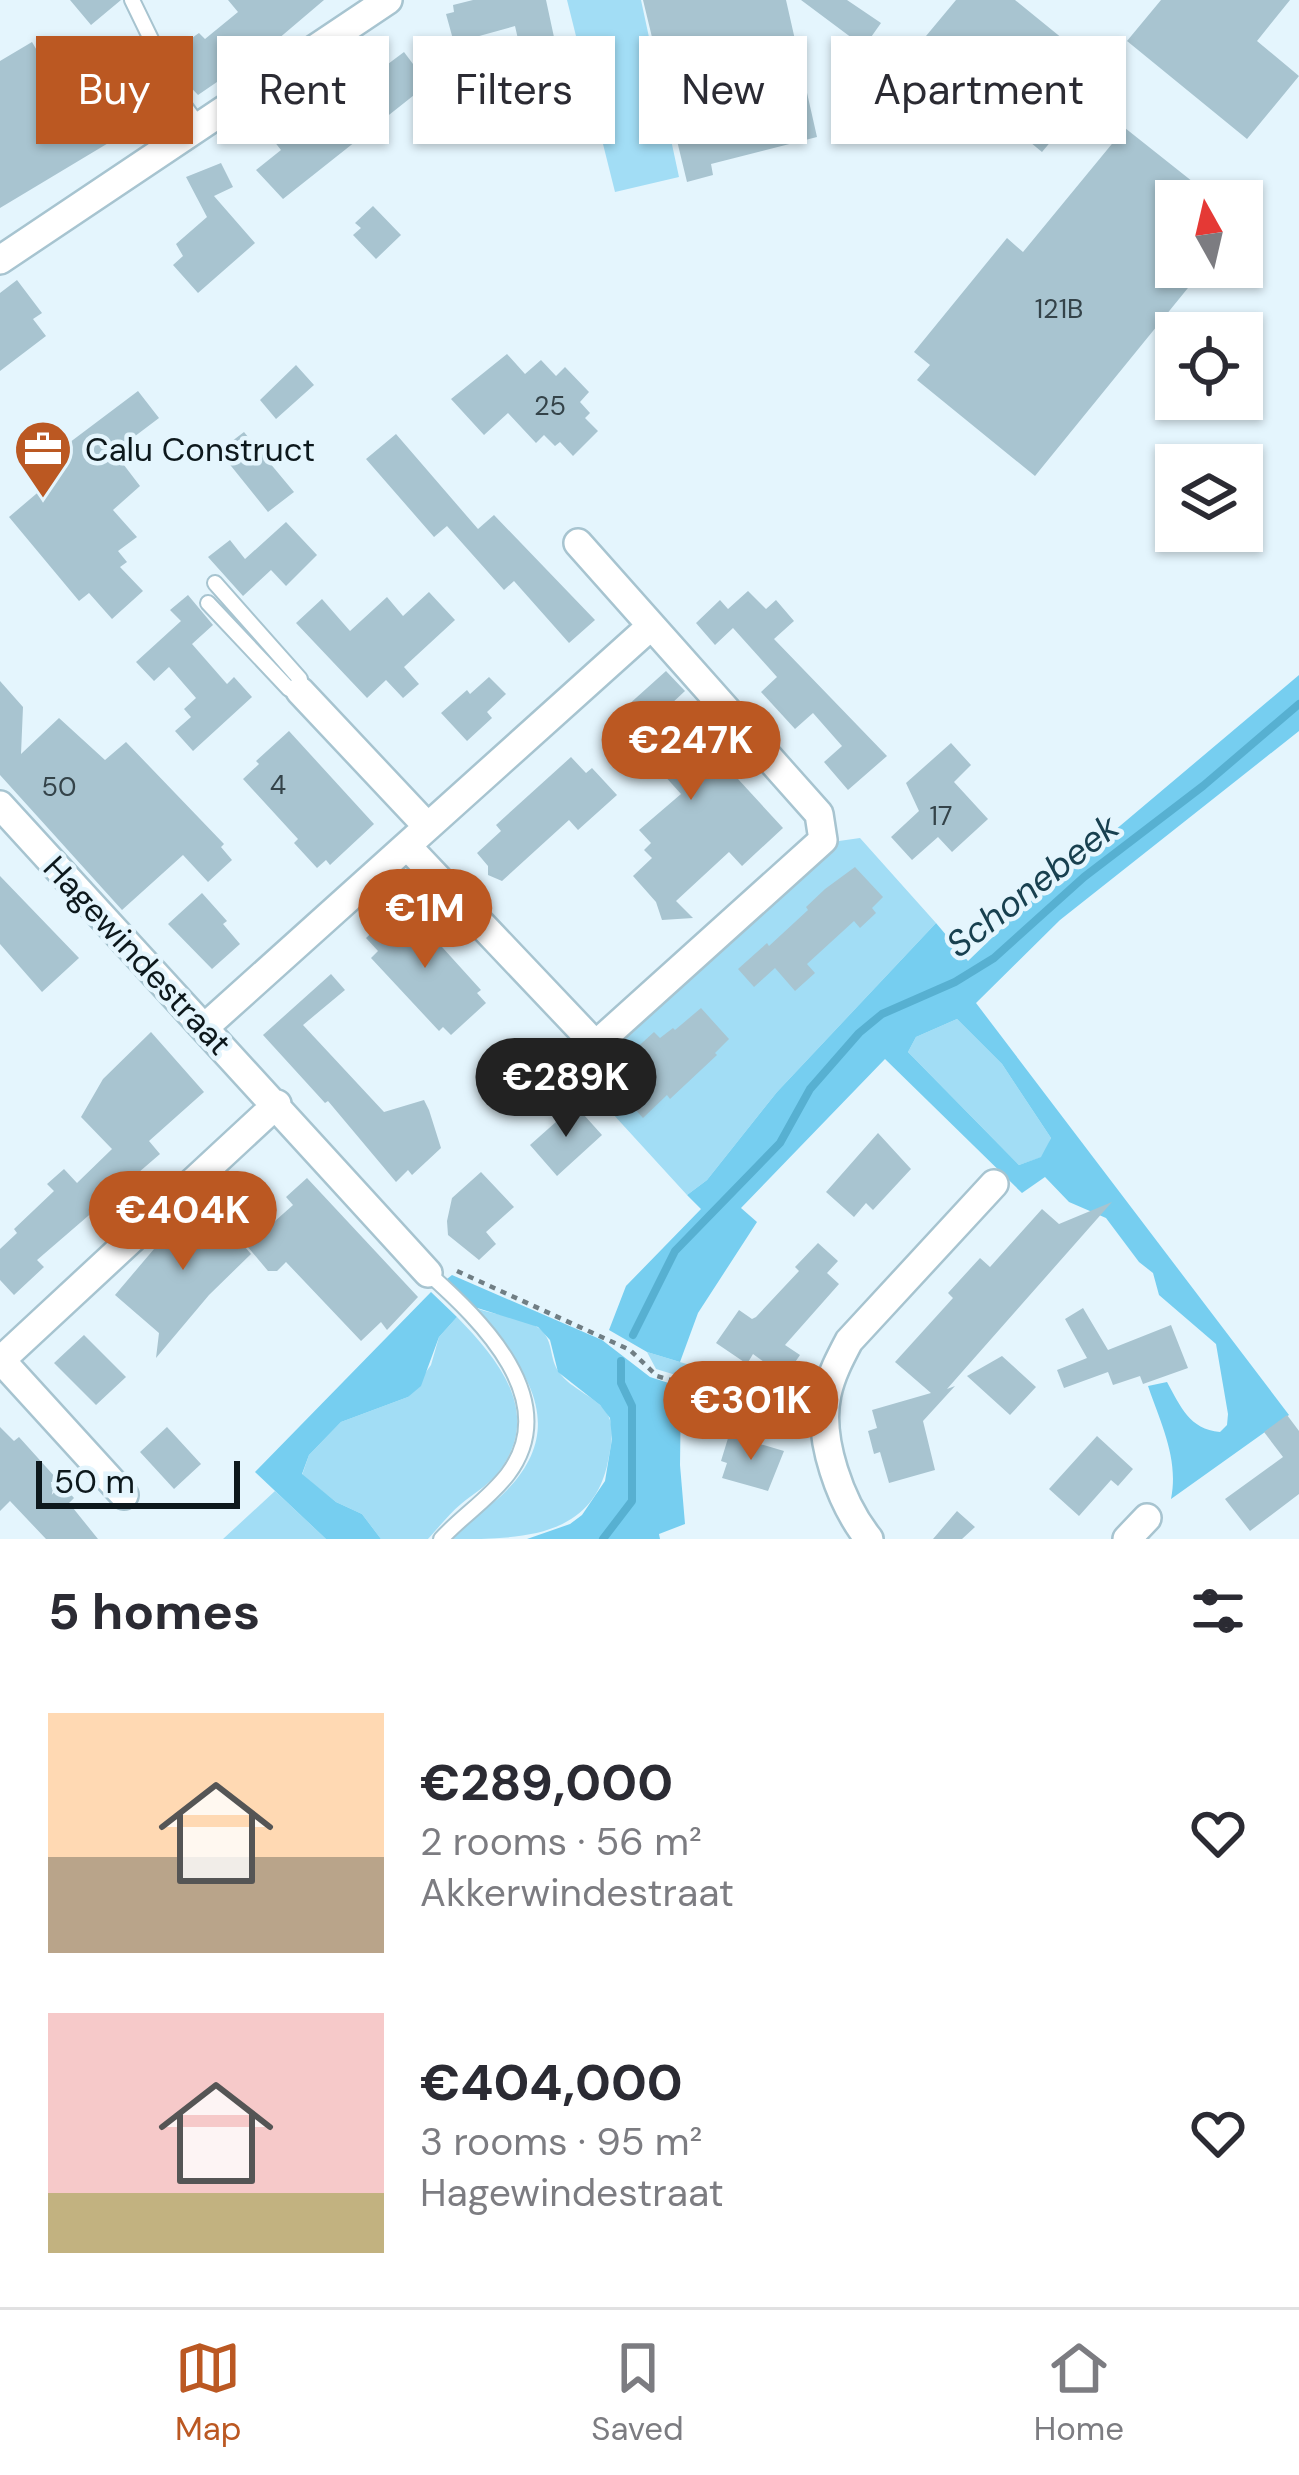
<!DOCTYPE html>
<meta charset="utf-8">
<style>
:root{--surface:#fff;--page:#f7f7f7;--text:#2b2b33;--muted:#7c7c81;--line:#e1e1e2;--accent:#bb5822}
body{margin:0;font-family:"DM Sans",sans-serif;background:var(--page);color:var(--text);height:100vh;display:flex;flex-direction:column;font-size:45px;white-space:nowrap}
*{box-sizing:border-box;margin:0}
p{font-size:39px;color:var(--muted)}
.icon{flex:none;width:66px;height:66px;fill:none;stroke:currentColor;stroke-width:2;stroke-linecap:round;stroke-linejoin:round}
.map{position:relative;height:1539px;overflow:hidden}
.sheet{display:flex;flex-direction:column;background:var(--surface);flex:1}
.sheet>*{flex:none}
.banner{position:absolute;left:36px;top:36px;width:1227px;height:108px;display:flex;gap:24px}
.needle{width:78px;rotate:352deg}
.controls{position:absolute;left:1155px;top:180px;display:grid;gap:24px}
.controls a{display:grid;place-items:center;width:108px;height:108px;border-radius:0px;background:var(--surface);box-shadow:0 3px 9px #0004;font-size:60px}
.scale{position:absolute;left:36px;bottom:30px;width:204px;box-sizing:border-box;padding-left:12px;border:6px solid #0d181c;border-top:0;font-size:33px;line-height:42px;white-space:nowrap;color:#0d181c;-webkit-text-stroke:9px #e4f5fd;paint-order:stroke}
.price{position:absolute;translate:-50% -102px;padding:0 27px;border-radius:42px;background:var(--accent);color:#fff;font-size:39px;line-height:78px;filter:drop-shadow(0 3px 6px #0008)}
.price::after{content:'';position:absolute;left:50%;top:72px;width:36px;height:27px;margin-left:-18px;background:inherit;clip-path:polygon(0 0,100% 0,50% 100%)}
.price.selected{background:#222;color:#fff}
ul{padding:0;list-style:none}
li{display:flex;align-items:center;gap:36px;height:300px;padding:0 48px}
li span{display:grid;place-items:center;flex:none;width:336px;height:240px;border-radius:0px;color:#555}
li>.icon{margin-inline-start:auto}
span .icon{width:144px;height:144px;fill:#fffc;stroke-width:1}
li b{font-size:51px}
h2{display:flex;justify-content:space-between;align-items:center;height:144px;padding:0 48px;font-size:51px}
.chip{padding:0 42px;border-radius:0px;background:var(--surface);box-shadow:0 3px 9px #0004;font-size:42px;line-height:108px}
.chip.selected{background:var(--accent);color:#fff}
.tab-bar{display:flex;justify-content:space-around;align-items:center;height:168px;border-top:3px solid var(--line);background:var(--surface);font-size:33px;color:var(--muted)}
.tab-bar a{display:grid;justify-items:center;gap:6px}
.tab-bar .selected{color:var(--accent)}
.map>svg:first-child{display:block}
.green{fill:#a2ddf5}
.forest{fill:#76cef0;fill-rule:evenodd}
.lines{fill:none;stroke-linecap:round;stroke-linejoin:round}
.stream{stroke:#57b0d1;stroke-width:8}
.building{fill:#a8c4d0}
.lane-casing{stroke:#a7c4d0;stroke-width:18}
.street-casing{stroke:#a7c4d0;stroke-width:32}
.path{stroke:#707e84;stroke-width:4.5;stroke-dasharray:6 6;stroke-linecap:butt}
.lane{stroke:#fff;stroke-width:14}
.street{stroke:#fff;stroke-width:27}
.labels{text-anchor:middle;stroke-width:9;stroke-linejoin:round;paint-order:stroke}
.number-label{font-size:27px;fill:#344349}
.poi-label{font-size:33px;fill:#0d181c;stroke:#e4f5fd;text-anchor:start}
.street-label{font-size:33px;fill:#0d181c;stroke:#e4f5fd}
.water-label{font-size:36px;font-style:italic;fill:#18404f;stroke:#e4f5fd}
</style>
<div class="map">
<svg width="1299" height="1539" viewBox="0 0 1299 1539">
<rect width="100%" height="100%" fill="#e4f5fd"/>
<path class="green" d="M567,0h74l38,177 -64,15z
M860,838l76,85 -159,169 -70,88 -20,15 -107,-117 259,-237z
M957,1019l45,45 49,74 -9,19 -23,8 -111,-113 8,-15z
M471,1306c21,10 52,9 70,24 13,12 8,29 18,42 12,18 38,24 49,43 7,14 3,31 0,46 -15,78 -89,78 -156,78 15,-20 38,-31 55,-49 66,-68 13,-130 -36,-184z
M457,1317c43,44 87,98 40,157 -10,12 -24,20 -36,30 -12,10 -22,23 -33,35h-47l-19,-25 -26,-12 -34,-27 7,-20 32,-33 67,-25 23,-32 8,-28z
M647,1352l168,51 -1,14 -158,-48z
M275,1491l51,48h-103z"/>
<path class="forest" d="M1299,675v56l-239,189 -84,83 313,412 -118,84c8,-40 -10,-75 -23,-113l19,-4c14,25 22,47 53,50l7,-7 1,-11 -12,-70 -57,-49 -6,-22 -14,-11 -33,-44 -37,-16 -24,-25 -23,16 -137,-134 -144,149 16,14 -59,91 -18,49 -33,-10 -38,-22 17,-44 75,-77 -14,-14 20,-15 70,-88 159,-169 32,38 57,-55zM957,1019l45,45 49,74 -10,19 -22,8 -111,-113 8,-15z
M452,1275l150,65 48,37 31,10 -1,78 5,59 -26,10 1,5h-133l43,-15 12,-9 23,-34 7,-42 -2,-21 -10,-13 -42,-33 -8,-32 -12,-13 -67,-21 -24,-27z
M431,1292l26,25 -18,20 -18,49 -13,11 -67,25 -32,33 -7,19 34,28 26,12 19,25h-55l-71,-67z"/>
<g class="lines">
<path class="stream" d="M633,1335l42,-84 105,-108 30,-54 49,-56 23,-19 73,-32 39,-24 90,-81 119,-91 96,-82
M603,1539l29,-38v-95l-11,-23v-22"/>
</g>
<path class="building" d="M70,0h51l-30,25z
M228,0h96l-53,45 -73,50 -16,-17 -12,-25 29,-20 6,6 33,-27z
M473,0h73l14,65 -34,9 -11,-48 -61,17 -8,-29 8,-2 -1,-7z
M643,0h143l31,137 -106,27 2,11 -26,7z
M801,0h46l34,23 -17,24z
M956,0h59l64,52 -7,8 28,23 -58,69 -126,-104z
M1161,0h129l-33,41 42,35 -52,63 -120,-98z
M32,42l10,17 16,-8 24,41 15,14 14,-8 19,32 -130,78v-147z
M451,50l23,38 -18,13 -25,-38z
M404,52l24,32 -145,115 -27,-29 25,-20 -15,-19 98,-73 12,15z
M1125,128l92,73h-41v66h29l-170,209 -118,-96 13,-15 -16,-13 93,-114 16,14z
M221,163l12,24 -19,9 41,47 -57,50 -25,-28 10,-9 -7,-12 31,-27 -21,-40z
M373,206l28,29 -25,24 -23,-24 8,-7 -6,-5z
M17,280l25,33 -9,6 13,17 -46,35v-78z
M507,354l18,20 16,-14 15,16 9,-9 24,25 -9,10 10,11 -5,5 13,13 -25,25 -13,-14 -5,4 -11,-11 -8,8 -28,-30 -24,22 -33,-36z
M296,365l18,20 -38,34 -16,-19z
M138,391l21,27 -45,34 26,34 -27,24 24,27 -19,14 9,11 -7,5 23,24 -31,28 -23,-26 -10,8 -70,-84 47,-40 -11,-16z
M244,432l50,60 -26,20 -49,-61z
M396,434l82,95 16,-14 101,105 -26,23 -55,-62 -10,9 -57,-64 -13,11 -68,-78z
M286,522l31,33 -31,31 -15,-16 -28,26 -35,-39 22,-17 15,19z
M748,591l18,18 10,-9 18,21 -20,18 113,117 -39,34 -24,-28 18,-16 -29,-33 -18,16 -34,-37 16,-15 -44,-49 -18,17 -19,-22 24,-23 8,9z
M429,592l26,28 -51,47 15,17 -16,14 -17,-18 -19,18 -71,-75 26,-24 28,32 37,-34 16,19z
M188,595l25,30 -21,19 35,40 7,-7 18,20 -59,54 -18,-20 16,-14 -7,-8 12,-11 -27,-31 -15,14 -18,-19 45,-41 -11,-11z
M666,671l19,20 -15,14 113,123 -41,38 -13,-14 -53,49 17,17 -31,2 -6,-18 -23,-26 19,-18 -8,-8 7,-7 -12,-13 42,-36 -18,-20 4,-4 -50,-55z
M489,677l17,17 -19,18 5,6 -25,23 -26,-28 26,-23 3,4z
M0,681l23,26 -2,47 38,-36 46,42 21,-18 98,102 -3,3 11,13 -24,22 -25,-27 -61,55 -122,-135z
M289,731l85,93 -44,41 -4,-5 -9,8 -23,-25 4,-4 -55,-60 16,-15 -3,-3z
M951,743l20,22 -17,17 34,37 -36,33 -14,-15 -26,23 -21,-23 28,-26 -13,-28z
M571,757l15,16 6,-5 25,27 -39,35 -9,-10 -67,61 -14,-6v-9l-11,-13 24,-22 -5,-6z
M855,867l28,30 -11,11 4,5 -16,15 -6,-7 -47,43 8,9 -20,18 -20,-23 -21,19 -16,-18 29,-26 2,3 39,-36 -2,-3 19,-18z
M0,876l79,82 -37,34 -42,-48z
M202,893l25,28 -4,3 17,20 -28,25 -44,-45z
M403,904l78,86 -4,3 9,10 -35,32 -8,-8 -4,4 -68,-73 7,-7 -12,-13z
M331,974l14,16 -42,35 81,87 40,-12 5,10 12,38 -29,27 -4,-5 -12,12 -68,-81 -3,2 -62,-68z
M701,1008l28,31 -14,14 2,2 -47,44 -3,-4 -24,23 -32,-35 15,-14 -6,-6 34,-31 6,6 13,-10 2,2z
M151,1032l53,60 -55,49 11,13 -123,106 7,7 -30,28 -14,-15v-31l17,-16 -3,-4 40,-38 -7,-7 17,-15 13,14 35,-34 -31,-32 22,-38z
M575,1105l27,30 -45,41 -27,-31z
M878,1133l33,36 -38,41 -7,-7 -12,14 -28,-25z
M481,1172l33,35 -28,25 10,12 -17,16 -31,-25 -1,-14 5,-23z
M307,1178l111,119 -31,33 -6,-8 -20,19 -75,-79 -9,9h-9l-21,-25 46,-41 -7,-8z
M206,1202l45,52 -42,41 -53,63 3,-25 -44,-38 39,-46z
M1112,1202l-165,187 8,-3 -32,35 12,49 -46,13 -9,-31 -6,2 -6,-23 9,-3 -5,-18 59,-17 -36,-31 58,-64 -5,-5 32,-35 10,9 52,-58 17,15z
M818,1243l20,18 -11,12 12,11 -54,61 15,10 -15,22 -32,-23 -6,10 -31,-21 23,-33 13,9 4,-2 43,-46 -4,-4z
M1083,1308l25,42 63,-25 17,43 -45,16 -3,-8 -27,9 -5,-13 -44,16 -7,-18 30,-12 -22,-39z
M84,1335l42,42 -30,28 -42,-42z
M1002,1356l34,31 -26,28 -43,-39z
M1287,1415l12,16v63l-49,37 -25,-32 58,-42 -19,-25z
M0,1427l14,14 5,-4 55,61 -5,5 29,36h-52l-36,-38 -10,10z
M167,1427l34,37 -27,25 -34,-37z
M729,1435l55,16 -16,40 -46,-13 5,-15 -6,-2z
M1097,1436l36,33 -15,17 -7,-6 -32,36 -30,-27z
M957,1511l18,16 -13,12h-29z"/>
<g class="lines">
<g class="lane-casing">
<path id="lane" d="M132,0l49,101 18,25
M215,583l85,96v12
M208,603l81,86 11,2
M428,1273c54,48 135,127 80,201 -19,25 -46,42 -67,65"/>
</g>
<g class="street-casing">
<path id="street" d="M0,260l388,-260
M300,691l127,135
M0,805l428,468
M408,847l184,194 9,-1 222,-200 -4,-26 -241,-271
M204,1028l447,-402
M1,1360l123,135
M0,1361l277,-257
M869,1539c-28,-35 -52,-100 -42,-145 4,-19 13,-36 22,-53l145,-157
M1127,1539l20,-21"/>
</g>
<path class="path" d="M457,1271l173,79 27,26 139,41"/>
<use href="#lane" class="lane"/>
<use href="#street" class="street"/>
</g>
<defs>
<g id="office-pin" transform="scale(3)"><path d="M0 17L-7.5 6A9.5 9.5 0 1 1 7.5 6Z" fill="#bb5822" stroke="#e4f5fd"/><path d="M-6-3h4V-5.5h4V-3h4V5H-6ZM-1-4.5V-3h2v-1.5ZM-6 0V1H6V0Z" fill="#fff"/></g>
</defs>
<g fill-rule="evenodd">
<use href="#office-pin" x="43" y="449"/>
</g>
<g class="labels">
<g class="number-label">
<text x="1059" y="318">121B</text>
<text x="550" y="415">25</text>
<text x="278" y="794">4</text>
<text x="59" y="796">50</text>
<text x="941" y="825">17</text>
</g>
<g class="poi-label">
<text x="85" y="461">Calu Construct</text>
</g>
<g class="street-label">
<text transform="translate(138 955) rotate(47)" y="12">Hagewindestraat</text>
</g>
<g class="water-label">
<text transform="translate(1032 885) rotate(-38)" y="13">Schonebeek</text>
</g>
</g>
</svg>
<div class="controls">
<a><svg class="needle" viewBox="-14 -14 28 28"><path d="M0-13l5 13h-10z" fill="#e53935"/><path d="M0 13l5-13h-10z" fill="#7c7c81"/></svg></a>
<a><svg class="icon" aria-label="locate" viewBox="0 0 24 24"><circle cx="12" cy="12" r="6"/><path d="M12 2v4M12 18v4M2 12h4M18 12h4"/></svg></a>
<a><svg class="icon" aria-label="layers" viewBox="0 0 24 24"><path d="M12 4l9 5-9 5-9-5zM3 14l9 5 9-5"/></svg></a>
</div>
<div class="scale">50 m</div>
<b class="price" style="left:691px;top:803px">€247K</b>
<b class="price" style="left:425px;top:971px">€1M</b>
<b class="price selected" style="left:566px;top:1140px">€289K</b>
<b class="price" style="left:183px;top:1273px">€404K</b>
<b class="price" style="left:751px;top:1463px">€301K</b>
<div class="banner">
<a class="chip selected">Buy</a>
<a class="chip">Rent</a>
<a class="chip">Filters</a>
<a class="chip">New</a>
<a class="chip">Apartment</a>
</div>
</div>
<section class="sheet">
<h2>5 homes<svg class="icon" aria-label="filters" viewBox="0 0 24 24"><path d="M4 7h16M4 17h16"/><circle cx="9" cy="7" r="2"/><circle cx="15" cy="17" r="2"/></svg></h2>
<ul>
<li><span style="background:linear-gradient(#ffd9b3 60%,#b9a48a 0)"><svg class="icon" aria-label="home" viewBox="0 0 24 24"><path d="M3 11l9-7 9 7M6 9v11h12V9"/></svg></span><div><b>€289,000</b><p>2 rooms · 56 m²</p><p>Akkerwindestraat</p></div><svg class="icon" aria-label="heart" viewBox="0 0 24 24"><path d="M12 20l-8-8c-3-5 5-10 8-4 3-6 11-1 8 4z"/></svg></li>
<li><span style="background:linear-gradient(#f6c9c9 75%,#c2b280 0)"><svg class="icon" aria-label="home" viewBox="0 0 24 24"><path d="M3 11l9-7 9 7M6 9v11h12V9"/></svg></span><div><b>€404,000</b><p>3 rooms · 95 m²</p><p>Hagewindestraat</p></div><svg class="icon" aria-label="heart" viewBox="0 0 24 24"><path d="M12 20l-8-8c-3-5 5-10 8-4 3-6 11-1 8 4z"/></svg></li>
</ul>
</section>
<nav class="tab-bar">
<a class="selected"><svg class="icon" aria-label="map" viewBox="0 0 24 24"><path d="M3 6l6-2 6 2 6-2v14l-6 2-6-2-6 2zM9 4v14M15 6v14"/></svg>Map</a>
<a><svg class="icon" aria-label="saved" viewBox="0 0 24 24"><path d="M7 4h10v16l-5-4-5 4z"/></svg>Saved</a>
<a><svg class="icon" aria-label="home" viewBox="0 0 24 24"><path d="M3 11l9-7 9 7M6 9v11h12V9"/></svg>Home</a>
</nav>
